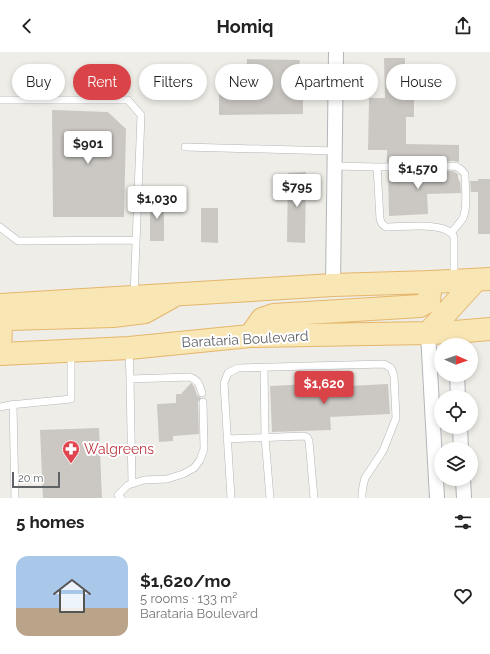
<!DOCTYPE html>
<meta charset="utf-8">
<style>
:root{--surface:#fff;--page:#f6f6f6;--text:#222;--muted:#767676;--accent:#da4347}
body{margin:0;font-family:Raleway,sans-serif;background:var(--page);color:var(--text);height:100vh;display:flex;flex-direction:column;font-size:15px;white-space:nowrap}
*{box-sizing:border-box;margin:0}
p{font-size:13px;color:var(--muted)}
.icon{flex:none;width:22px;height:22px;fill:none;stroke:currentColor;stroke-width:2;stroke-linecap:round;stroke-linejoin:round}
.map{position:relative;height:446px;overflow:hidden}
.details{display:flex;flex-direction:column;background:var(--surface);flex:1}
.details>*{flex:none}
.guide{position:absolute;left:12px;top:12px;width:466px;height:36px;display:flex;gap:8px}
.needle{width:26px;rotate:92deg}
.buttons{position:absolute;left:434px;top:286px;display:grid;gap:8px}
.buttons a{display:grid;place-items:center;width:44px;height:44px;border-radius:50%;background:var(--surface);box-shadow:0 2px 6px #0003;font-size:20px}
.scale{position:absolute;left:12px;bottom:10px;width:48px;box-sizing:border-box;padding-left:4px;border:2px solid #5f6366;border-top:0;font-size:11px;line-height:14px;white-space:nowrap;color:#5f6366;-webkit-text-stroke:3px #fff;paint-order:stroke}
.price{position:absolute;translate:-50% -34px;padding:0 9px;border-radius:4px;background:#fff;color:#222;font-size:13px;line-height:26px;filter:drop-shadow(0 1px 2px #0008)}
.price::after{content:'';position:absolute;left:50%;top:24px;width:12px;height:9px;margin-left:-6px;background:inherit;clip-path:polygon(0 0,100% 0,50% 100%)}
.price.on{background:var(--accent);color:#fff}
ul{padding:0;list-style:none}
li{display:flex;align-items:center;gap:12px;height:100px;padding:0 16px}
li span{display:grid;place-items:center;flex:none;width:112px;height:80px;border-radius:12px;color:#555}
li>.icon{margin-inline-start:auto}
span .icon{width:48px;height:48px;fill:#fffc;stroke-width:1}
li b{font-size:17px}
h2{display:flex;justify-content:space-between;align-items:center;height:48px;padding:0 16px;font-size:17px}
.chip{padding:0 14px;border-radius:18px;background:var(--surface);box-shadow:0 2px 6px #0003;font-size:14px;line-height:36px}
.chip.on{background:var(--accent);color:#fff}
header{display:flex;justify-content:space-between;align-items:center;height:52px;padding:0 16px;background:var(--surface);font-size:18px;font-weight:700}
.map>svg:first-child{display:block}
.building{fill:#cbc8c4}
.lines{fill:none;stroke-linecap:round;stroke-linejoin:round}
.lane-casing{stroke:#b2b5b8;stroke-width:8}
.street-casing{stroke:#b2b5b8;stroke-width:16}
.primary-casing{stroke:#e5b66b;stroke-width:24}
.lane{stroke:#fff;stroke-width:7}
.street{stroke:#fff;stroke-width:14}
.primary{stroke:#f8e6b4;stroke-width:22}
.labels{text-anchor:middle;stroke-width:4;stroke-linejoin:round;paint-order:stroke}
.street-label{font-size:14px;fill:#5f6366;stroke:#fff}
.health-label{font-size:14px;fill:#be3a42;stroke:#fff;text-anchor:start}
</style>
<header><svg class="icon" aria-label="back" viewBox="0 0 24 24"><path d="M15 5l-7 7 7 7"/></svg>Homiq<svg class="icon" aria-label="share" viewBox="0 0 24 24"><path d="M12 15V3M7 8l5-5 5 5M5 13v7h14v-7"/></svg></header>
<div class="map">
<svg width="490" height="446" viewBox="0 0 490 446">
<rect width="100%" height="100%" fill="#efede7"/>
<path class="building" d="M384,6h21v40l9,1v18h-8v27l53,1v17l-5,-1 -67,1v-12h-19l1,-52h16z
M247,7l53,1 -1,6h4v48l-84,1v-21l26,1z
M52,58l56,2 18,17 -2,88h-71z
M453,119l5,3v5h1v2h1l1,12 -34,1 1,20 -39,2 -1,-44z
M306,120l-1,71 -18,-1 1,-69z
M478,127h12v55h-12v-42h-7l-1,-11h8z
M150,146h14v43h-14z
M201,156h17v35l-17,-1z
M191,331l3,3 3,9 4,3 -3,4 1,32 -26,2v5l-14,1 -2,-38 19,-1v-9h5l9,-10z
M328,331l1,4 59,-3 2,30 -60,3 1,13 -59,2 -2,-46z
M99,376l3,70h-59l-3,-68z"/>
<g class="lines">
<g class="lane-casing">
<path id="lane" d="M0,48h128l13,15 -7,180
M185,95l150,4
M335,114l42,1 3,52 2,5 4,3c15,0 54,-5 65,6 1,0 3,4 3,5v40
M377,115l77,-1c5,1 8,4 11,8 0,12 3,33 -2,44 -3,5 -8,10 -12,15
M0,175l18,14 118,-1
M129,298l1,29 60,-2c9,4 9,7 12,16
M264,316l1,69 5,61
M130,327l2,105
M13,352l2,94
M0,355l10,-2 61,-6v-46
M227,387l77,-3 3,1 2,4 5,57
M121,446l-3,-3 10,-10 16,-5 23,-1 16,-5 11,-6 6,-8 4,-11 -1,-47
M231,446l-7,-115 4,-10 10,-5 146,-4 7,4 3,8 2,42 -13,33 -18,27 -2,8 -1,8v4"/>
</g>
<g class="street-casing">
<path id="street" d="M333,233l3,-233
M428,281l9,165
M457,323l1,22
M460,375l1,22
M463,427l1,19"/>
</g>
<g class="primary-casing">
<path id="primary" d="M0,253l333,-20 98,-3 59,-3
M428,281l48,-53
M250,284l12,-17 12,-4 146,-9 9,-5 2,-19
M0,302l129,-6 121,-12 178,-3 27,-1 35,-3
M0,302l1,-30 2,-2 6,-3 104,-3 32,-4 27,-15"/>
</g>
<use href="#lane" class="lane"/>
<use href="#street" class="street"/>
<use href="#primary" class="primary"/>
</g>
<defs>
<g id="pharmacy-pin" transform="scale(0.9)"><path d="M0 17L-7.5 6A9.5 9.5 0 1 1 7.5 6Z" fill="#e0444e" stroke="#fff"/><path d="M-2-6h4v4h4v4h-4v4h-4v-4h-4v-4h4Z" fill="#fff"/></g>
</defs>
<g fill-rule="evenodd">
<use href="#pharmacy-pin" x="71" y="397"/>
</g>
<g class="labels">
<g class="street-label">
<text transform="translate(245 287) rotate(-3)" y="5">Barataria Boulevard</text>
</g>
<g class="health-label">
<text x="84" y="402">Walgreens</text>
</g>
</g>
</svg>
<div class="buttons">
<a><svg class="needle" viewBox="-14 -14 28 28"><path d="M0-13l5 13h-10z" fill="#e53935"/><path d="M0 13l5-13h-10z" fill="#767676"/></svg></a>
<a><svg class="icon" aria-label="locate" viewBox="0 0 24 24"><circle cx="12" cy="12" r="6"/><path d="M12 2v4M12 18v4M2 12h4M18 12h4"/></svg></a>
<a><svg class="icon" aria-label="layers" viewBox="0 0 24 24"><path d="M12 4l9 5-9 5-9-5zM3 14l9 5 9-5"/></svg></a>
</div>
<div class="scale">20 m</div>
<b class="price" style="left:88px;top:113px">$901</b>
<b class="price" style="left:418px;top:138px">$1,570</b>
<b class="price" style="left:297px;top:156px">$795</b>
<b class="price" style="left:157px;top:168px">$1,030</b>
<b class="price on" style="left:324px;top:353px">$1,620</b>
<div class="guide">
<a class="chip">Buy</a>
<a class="chip on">Rent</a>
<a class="chip">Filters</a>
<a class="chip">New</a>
<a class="chip">Apartment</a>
<a class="chip">House</a>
</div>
</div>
<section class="details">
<h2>5 homes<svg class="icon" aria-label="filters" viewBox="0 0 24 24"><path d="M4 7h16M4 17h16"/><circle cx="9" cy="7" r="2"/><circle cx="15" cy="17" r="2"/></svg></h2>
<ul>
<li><span style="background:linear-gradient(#a9c7e8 65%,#b9a48a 0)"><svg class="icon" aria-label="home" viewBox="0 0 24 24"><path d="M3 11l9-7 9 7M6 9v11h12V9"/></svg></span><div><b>$1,620/mo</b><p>5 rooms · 133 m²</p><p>Barataria Boulevard</p></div><svg class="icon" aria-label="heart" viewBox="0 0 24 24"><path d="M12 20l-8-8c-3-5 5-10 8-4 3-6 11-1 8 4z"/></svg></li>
</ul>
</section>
